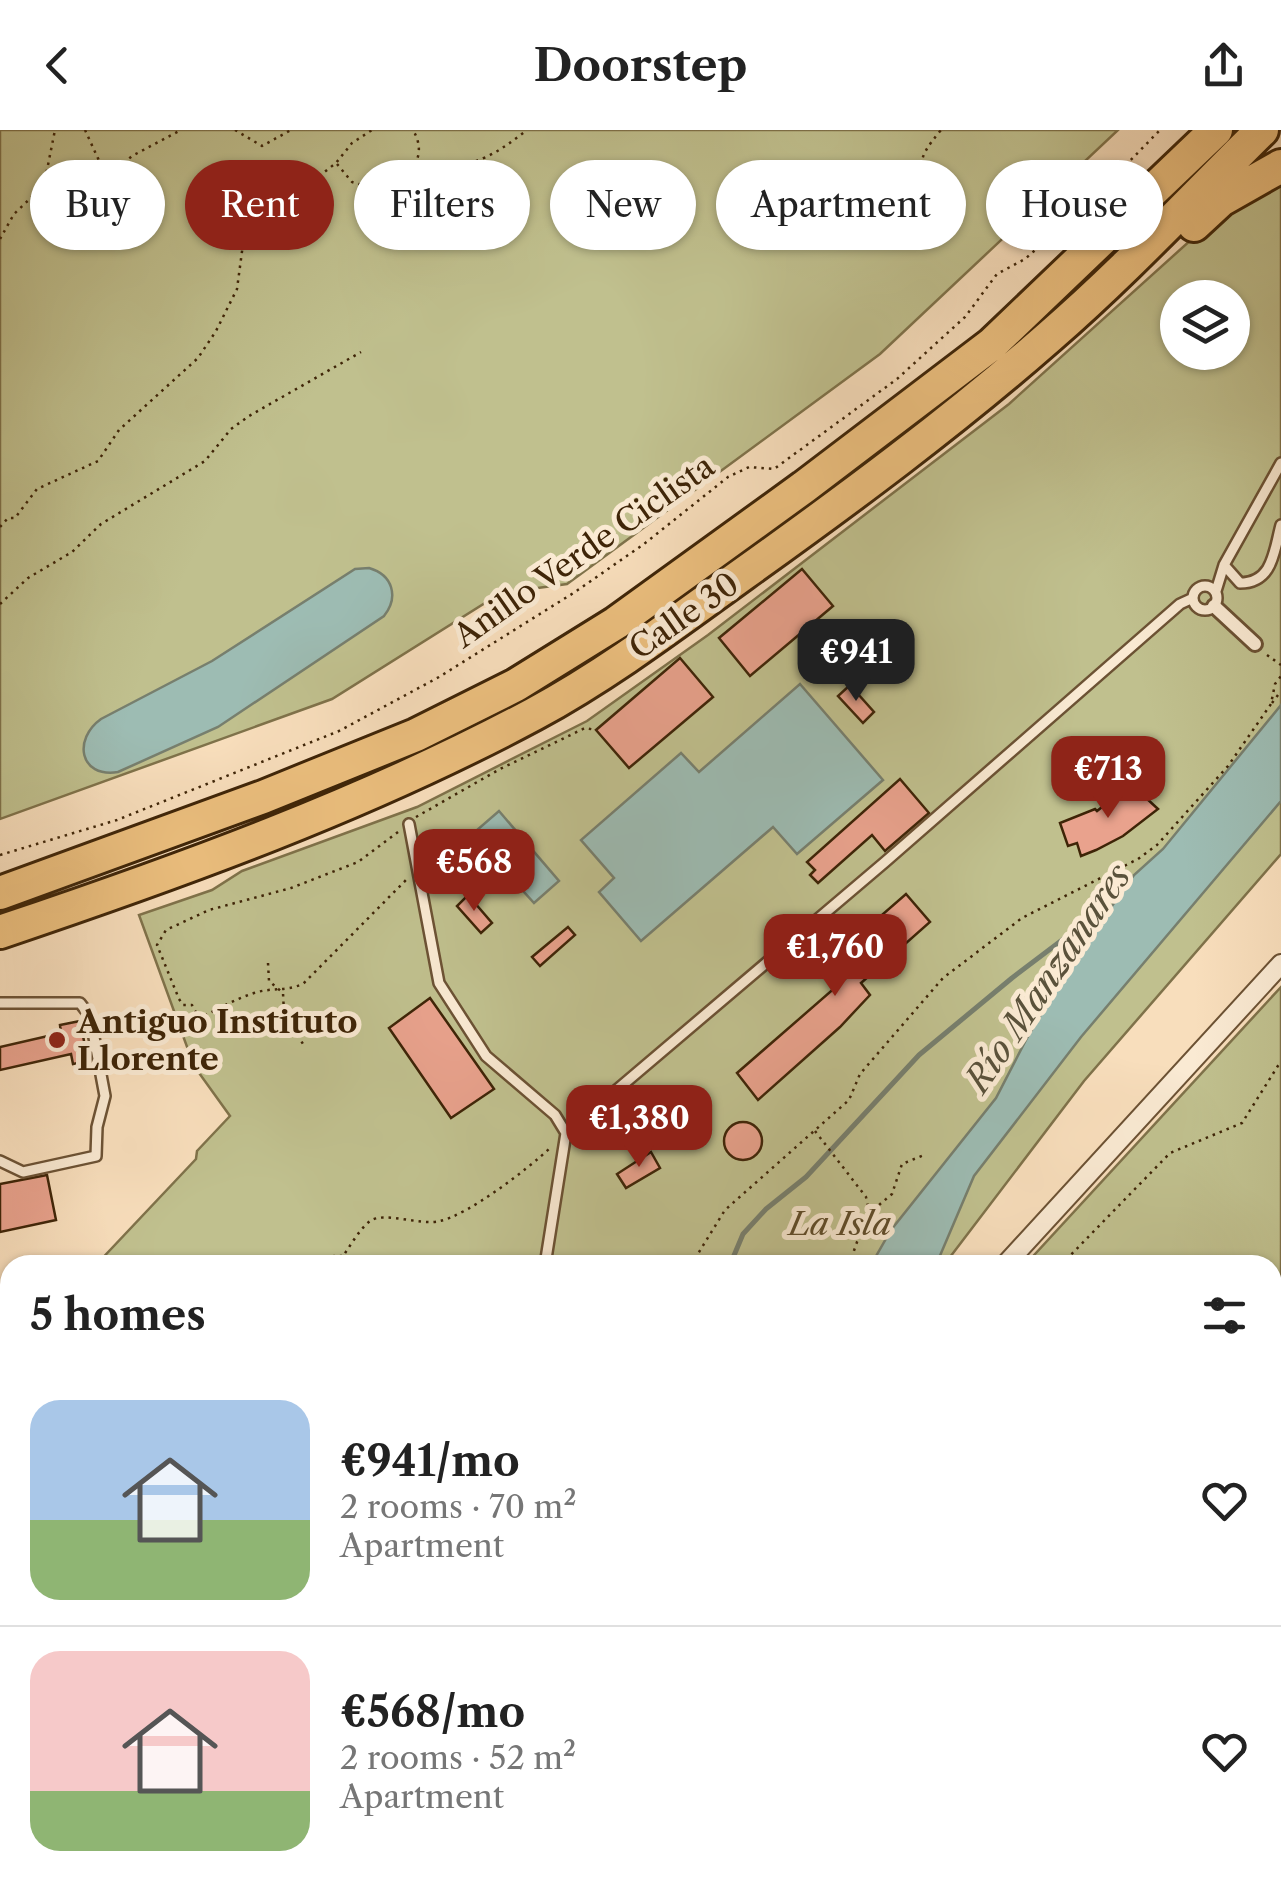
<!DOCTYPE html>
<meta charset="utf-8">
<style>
:root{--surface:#fff;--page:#f2f2f2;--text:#222;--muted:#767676;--line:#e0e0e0;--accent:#8f2418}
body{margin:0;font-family:"Libre Caslon Text",serif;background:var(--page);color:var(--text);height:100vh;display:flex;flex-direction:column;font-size:38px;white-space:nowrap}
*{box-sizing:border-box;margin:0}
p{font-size:32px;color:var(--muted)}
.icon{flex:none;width:55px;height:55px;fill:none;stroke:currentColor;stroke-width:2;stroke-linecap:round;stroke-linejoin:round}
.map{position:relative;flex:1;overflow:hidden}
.sheet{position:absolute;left:0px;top:1125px;width:1282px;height:642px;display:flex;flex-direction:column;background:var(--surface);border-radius:30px 30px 0 0;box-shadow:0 2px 8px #0004}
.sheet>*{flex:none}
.hud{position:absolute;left:30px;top:30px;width:1222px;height:90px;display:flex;gap:20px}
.tools{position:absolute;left:1160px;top:150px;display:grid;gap:20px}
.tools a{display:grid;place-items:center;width:90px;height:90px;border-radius:50%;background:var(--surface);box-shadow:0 2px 8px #0004;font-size:50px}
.price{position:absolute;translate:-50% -85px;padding:0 22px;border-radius:20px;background:var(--accent);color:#fff;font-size:32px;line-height:65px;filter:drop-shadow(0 2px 5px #0008)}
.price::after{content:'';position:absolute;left:50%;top:60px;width:30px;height:22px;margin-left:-15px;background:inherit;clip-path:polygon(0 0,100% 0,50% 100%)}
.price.active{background:#222;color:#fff}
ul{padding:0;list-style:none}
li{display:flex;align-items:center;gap:30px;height:250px;padding:0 30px}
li+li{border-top:2px solid var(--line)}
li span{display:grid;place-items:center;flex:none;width:280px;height:200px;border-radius:30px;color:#555}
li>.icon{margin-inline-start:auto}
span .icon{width:120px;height:120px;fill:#fffc;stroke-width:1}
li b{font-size:42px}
h2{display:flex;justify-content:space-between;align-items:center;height:120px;padding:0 30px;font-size:42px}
.tag{padding:0 35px;border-radius:45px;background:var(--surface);box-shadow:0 2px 8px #0004;font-size:35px;line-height:90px}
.tag.active{background:var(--accent);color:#fff}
header{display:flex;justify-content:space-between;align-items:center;height:130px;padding:0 30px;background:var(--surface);font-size:45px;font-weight:700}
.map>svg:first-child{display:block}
.green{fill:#c0c08e;stroke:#7f724a;stroke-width:2.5;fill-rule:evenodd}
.water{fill:#9dbcb3;stroke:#777f6e;stroke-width:2.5}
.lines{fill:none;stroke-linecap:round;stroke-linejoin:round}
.stream{stroke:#777f6e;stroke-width:5}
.building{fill:#e9a28d;stroke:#3e2407;stroke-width:2.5}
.service-casing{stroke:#6c5234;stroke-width:14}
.pedestrian-casing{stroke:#6c5234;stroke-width:18}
.minor-casing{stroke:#6c5234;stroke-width:22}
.motorway-casing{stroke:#3e2407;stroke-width:38}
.path{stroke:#3e2407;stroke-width:2.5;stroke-dasharray:2.5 5;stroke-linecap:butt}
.service{stroke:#faead3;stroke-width:9}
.pedestrian{stroke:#faead3;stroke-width:12}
.minor{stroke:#faead3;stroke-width:18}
.motorway{stroke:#ecbf7e;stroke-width:32}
.poi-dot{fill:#8f2418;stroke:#faead3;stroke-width:4}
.labels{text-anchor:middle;stroke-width:10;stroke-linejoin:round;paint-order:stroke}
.street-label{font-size:32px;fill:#3e2407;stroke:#faead3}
.poi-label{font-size:32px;font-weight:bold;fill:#3e2407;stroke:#faead3;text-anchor:start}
.park-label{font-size:32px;font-style:italic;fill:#5e4b29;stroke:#faead3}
.water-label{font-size:35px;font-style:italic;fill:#5a523b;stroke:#faead3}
</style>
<header><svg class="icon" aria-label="back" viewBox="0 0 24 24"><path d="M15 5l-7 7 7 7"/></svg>Doorstep<svg class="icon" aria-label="share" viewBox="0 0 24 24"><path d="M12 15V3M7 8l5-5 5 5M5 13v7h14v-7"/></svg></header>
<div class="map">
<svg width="1281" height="1766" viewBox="0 0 1281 1766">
<rect width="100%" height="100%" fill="#f8debc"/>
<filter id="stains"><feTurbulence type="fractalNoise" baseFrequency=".002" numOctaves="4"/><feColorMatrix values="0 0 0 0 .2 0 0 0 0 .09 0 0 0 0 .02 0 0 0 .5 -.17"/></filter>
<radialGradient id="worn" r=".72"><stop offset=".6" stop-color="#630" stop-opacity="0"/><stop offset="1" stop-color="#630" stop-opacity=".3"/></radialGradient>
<path class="green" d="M0,0h1118l-238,224 -313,230 -66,9 -169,106 -332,120z
M1281,43v681l-197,227 -140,184h-848l100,-106 1,-8 33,-35 -36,-50 -55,-151 73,-25 30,-19 175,-64 170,-86 121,-86 301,-231 204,-184zM1178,168h54v54h-54z
M1281,857v909h-1281v-61l10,-2v55h1262v-623h-247z
M10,1225v445l-10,1v-440z"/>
<path class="water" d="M369,438c24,7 30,29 15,48l-166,111 -100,45c-39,6 -45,-33 -17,-53l111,-58 143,-92z
M800,554l83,96 -86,74 -24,-27 -132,114 -42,-49 15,-14 -33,-38 100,-87 18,19z
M1281,575v96l-200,236 -107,139 -38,89h-65l20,-35 105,-132 31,-60 43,-73 64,-90 29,-26z
M499,681l60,70 -25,22 -38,-42 -18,14 -23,-26z"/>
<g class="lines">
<path class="stream" d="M730,1135l13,-31 23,-25 40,-32 113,-122 93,-77 66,-50 29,-15"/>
</g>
<path class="building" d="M802,439l31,37 -83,70 -31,-38z
M680,528l33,39 -84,71 -33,-38z
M850,555l24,27 -11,11 -25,-27z
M900,649l29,34 -44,38 -13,-16 -54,48 -8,-8 5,-5 -8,-8z
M1131,654l27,25 -35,27 -27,14 -15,6 -4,-13 -9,3 -8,-23 35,-14 2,2z
M906,764l24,28 -69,61 9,12 -30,32 -82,73 -21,-27 131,-114 -16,-18z
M468,765l24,28 -11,10 -24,-27z
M568,797l7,8 -35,31 -8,-9z
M430,868l64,91 -43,29 -62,-90z
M80,891l8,40 -15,3 -2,-10 -71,16v-23l61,-14 -1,-8z
M724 1011a19 19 0 1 1 38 0a19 19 0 1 1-38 0Z
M651,1022l9,16 -34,20 -9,-14z
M47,1045l9,45 -56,12v-48z"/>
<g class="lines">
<g class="service-casing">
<path id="service" d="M1224,435l57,-102
M1193 468a12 12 0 1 1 24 0a12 12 0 1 1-24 0Z
M1216,461l8,-26 16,18c33,0 34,-32 41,-58
M409,694l30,159 47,73 69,59 11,18 319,-271 295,-258 13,-6
M0,873h80l10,13 15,80 -8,31 -1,29 -73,16 -23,-11
M545,1135l21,-132
M1272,1734l9,-2
M1165,1766l20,-8"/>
</g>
<g class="pedestrian-casing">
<path id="pedestrian" d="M1214,476l41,38"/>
</g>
<g class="minor-casing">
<path id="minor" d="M1005,1135l276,-301
M0,1688l10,-1"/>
</g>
<g class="motorway-casing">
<path id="motorway" d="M1194,95l27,-25 60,-34
M0,763l263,-96 153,-62 100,-50 100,-62 188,-136 188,-143 224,-214
M0,802c181,-61 366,-128 534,-218 74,-40 141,-91 209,-140 105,-75 209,-152 306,-237 75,-65 143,-138 213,-207"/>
</g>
<path class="path" d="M85,0l22,48 25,-22 49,-26
M235,0l27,16 29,-16
M337,34l15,18 31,9c24,-13 47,-32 30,-61
M383,61l24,7c30,-34 43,-25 79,-41 15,-7 28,-17 41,-27
M931,71c-11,-39 -17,-38 10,-71
M0,109l14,-25 23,-22 9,-17 9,-45
M0,397l8,-9h7l22,-29 61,-28 21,-31 79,-72 18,-27 21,-42 6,-45 16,-21 21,-16 22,-1 7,-22 27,-21 16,-20 20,-13
M0,474l28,-26 44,-26 29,-28 104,-63 26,-32 18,-13 112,-64
M1267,525l14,10
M1272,573l9,-12
M416,687l84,-48 85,-41 11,2
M398,702l-40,30 -67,26 -82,22 -43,20 -9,15 22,54 4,6h9l7,13c18,-8 36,-19 55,-25 19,-6 29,-1 49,-9l104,-105
M0,725l117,-35 222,-89 100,-54 136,-85 69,-48 84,-67 21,-10 25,2 123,-90 68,-62 32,-43 28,-15 64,-56 71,-73
M268,833l1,18 14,12 1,20 19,31
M815,1001l51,66 6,28 6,12
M251,1135c16,-7 34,0 50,-4 16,-4 24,-5 41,-5
M336,1135c11,-12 21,-34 34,-44 14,-10 51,5 70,0 28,-6 88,-52 110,-73
M691,1135l34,-55 124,-110 11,-26 83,-96 79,-60 116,-59 19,-14 71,-79 43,-62 4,-20 6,-8
M849,1135l8,-23 22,-37 13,-11 10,-30 22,-9
M1061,1135l109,-112 72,-30 39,-62
M0,1302l10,-6
M1272,1467l9,-2
M0,1581l10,-3
M1272,1592l9,-1
M0,1604l10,-1
M0,1716l10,-2"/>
<use href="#service" class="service"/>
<use href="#pedestrian" class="pedestrian"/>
<use href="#minor" class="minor"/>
<use href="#motorway" class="motorway"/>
</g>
<circle class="poi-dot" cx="57" cy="910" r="10"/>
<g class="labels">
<g class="street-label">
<text transform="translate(584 421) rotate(-35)" y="11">Anillo Verde Ciclista</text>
<text transform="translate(684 486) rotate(-35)" y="11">Calle 30</text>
</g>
<g class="poi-label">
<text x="77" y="903">Antiguo Instituto<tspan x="77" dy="37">Llorente</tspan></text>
</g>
<g class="park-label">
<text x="840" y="1105">La Isla</text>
</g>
<g class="water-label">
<text transform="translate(1048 848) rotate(-56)" y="12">Río Manzanares</text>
</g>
</g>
<rect width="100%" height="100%" filter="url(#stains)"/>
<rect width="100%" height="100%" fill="url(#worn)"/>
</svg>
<div class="tools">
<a><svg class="icon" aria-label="layers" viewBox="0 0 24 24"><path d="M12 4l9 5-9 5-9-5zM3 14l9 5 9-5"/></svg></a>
</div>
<b class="price active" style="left:856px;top:574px">€941</b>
<b class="price" style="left:1108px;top:691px">€713</b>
<b class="price" style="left:474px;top:784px">€568</b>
<b class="price" style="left:835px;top:869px">€1,760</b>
<b class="price" style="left:639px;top:1040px">€1,380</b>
<div class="hud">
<a class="tag">Buy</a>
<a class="tag active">Rent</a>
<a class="tag">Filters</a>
<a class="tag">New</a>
<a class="tag">Apartment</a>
<a class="tag">House</a>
</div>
<section class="sheet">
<h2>5 homes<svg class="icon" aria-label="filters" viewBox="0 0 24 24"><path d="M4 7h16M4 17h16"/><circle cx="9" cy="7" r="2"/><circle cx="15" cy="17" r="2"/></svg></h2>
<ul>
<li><span style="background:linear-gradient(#a9c7e8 60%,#8fb573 0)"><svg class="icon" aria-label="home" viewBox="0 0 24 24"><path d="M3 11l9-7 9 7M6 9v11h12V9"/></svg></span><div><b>€941/mo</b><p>2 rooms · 70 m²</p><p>Apartment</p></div><svg class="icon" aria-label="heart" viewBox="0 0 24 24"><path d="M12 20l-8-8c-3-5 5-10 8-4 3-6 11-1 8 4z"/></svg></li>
<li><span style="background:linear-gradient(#f6c9c9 70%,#8fb573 0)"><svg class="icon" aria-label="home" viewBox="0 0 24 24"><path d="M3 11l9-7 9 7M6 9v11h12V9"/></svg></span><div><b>€568/mo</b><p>2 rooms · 52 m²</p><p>Apartment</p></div><svg class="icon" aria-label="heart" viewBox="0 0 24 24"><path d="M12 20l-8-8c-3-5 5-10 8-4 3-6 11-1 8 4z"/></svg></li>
</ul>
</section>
</div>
